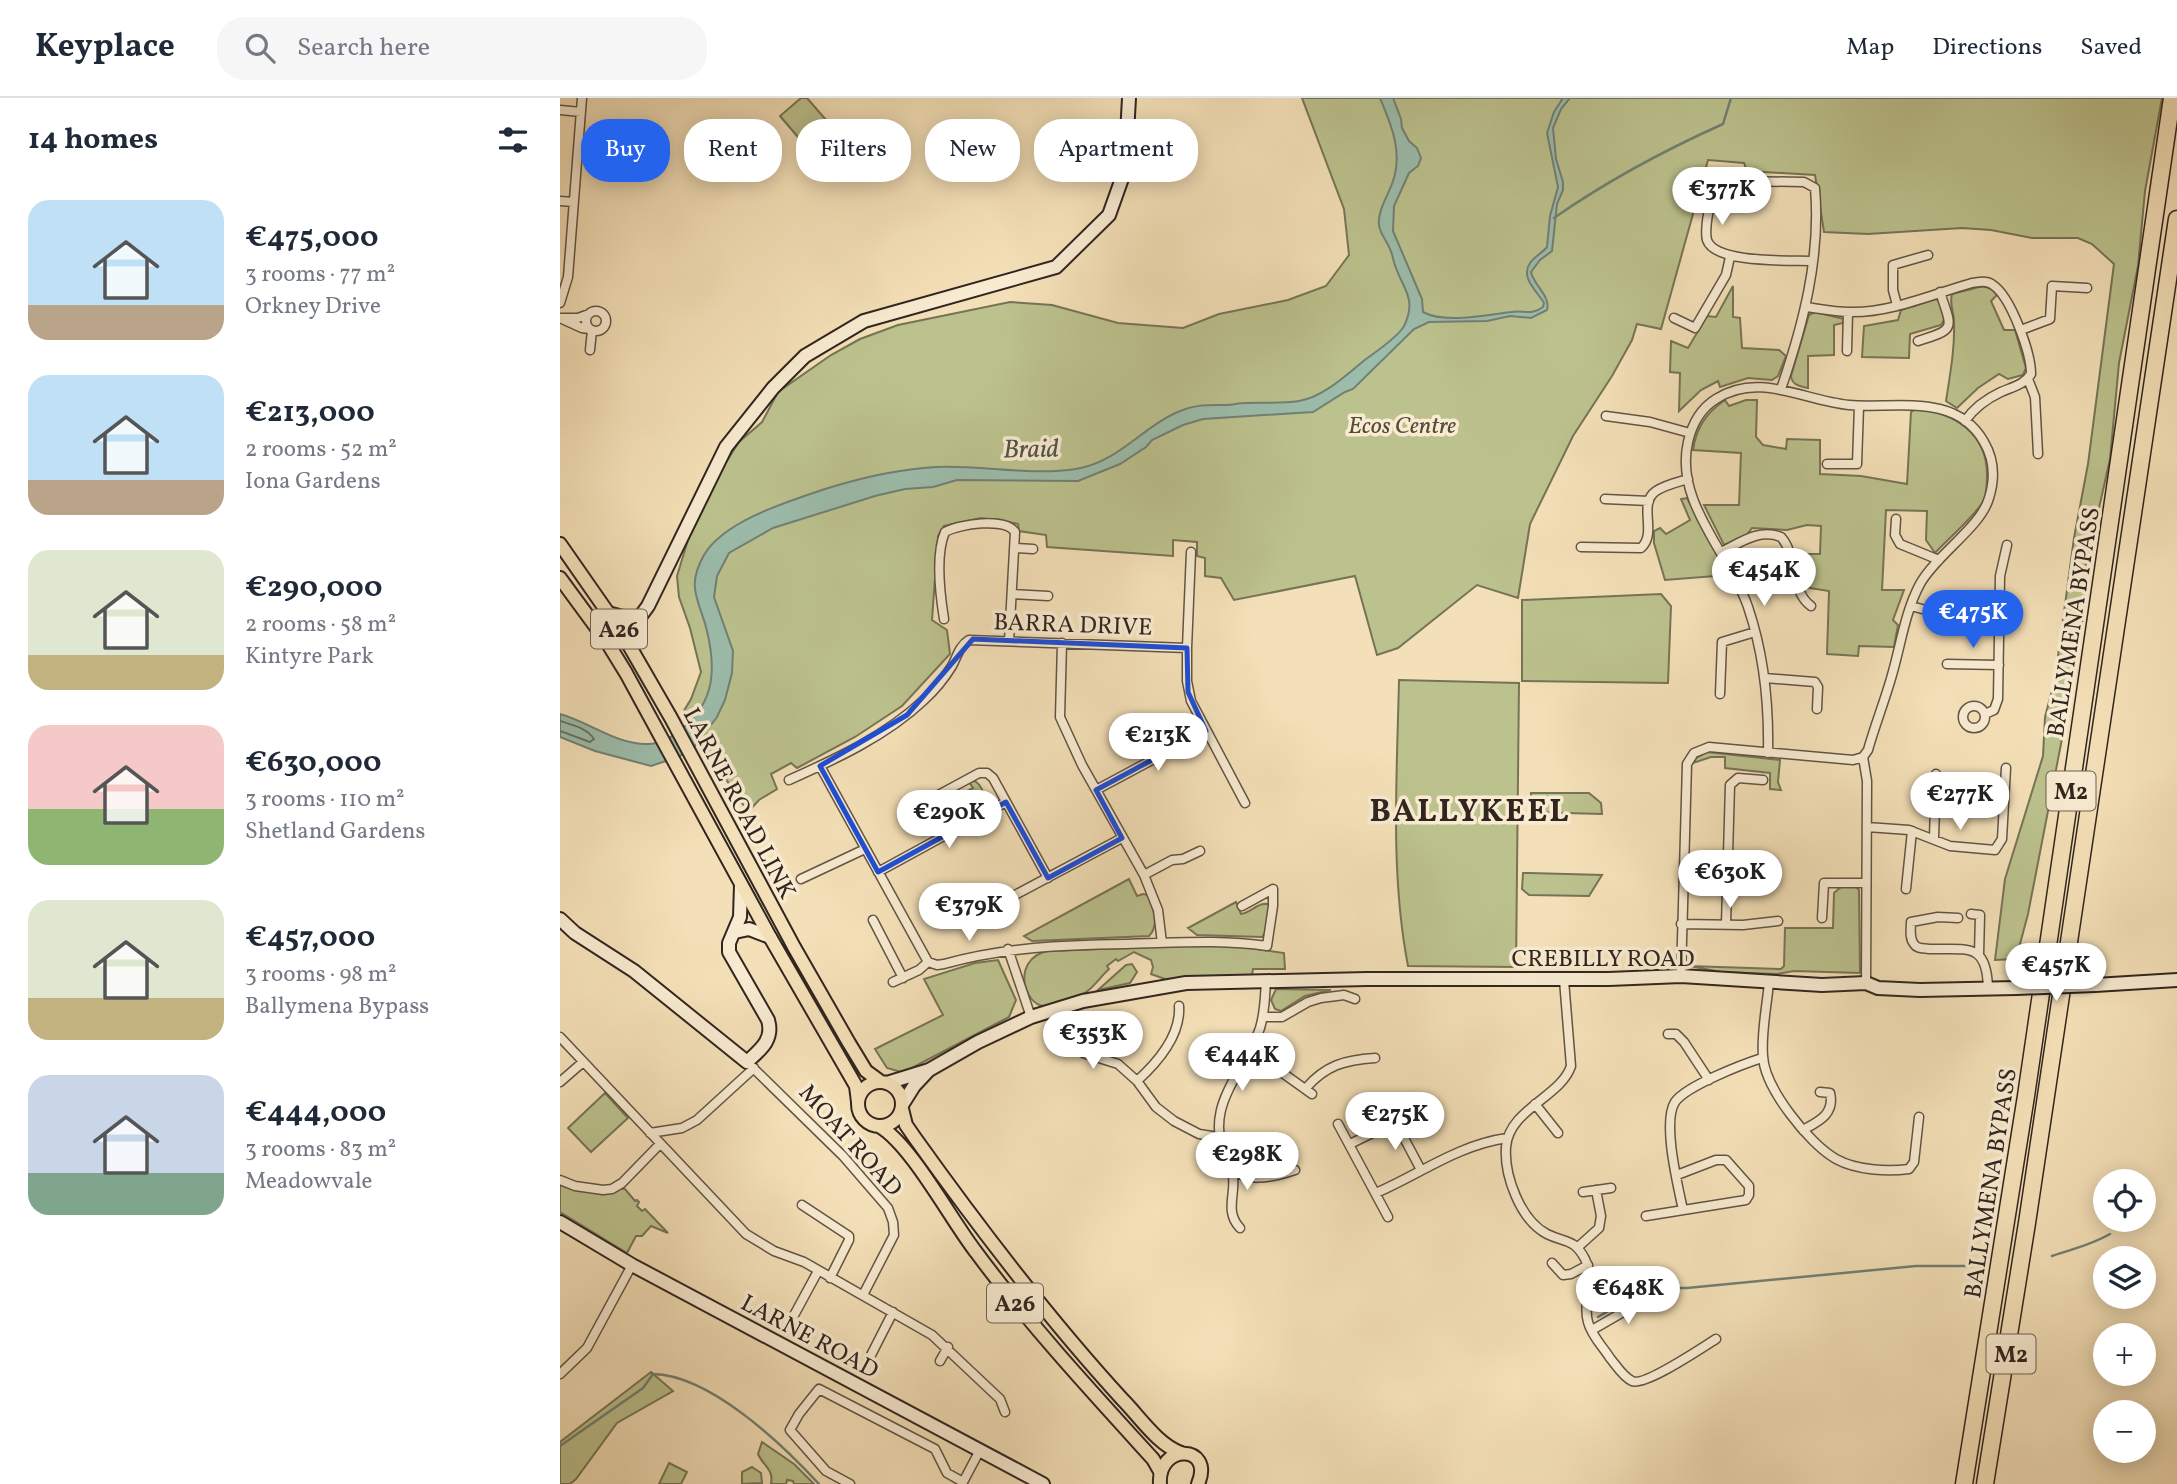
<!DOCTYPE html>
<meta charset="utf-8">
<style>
:root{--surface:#fff;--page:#f6f6f7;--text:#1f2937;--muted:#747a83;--line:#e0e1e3;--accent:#2563eb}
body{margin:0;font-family:Vollkorn,serif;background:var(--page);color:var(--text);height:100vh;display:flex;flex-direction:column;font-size:26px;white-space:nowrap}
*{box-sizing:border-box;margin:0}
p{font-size:23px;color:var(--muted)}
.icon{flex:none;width:38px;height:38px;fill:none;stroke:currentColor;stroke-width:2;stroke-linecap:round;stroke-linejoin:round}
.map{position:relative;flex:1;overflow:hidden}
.sheet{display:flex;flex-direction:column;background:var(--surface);width:560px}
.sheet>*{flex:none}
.banner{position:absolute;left:21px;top:21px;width:665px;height:63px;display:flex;gap:14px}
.controls{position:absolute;left:1533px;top:1071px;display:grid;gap:14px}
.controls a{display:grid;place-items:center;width:63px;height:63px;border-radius:50%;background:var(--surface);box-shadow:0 4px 18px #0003;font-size:35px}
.price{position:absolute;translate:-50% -60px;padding:0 16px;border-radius:24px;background:#fff;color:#222;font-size:23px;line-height:46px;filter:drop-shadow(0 2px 4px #0008)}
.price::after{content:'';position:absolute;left:50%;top:42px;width:21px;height:16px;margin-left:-10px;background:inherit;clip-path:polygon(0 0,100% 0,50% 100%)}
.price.on{background:var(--accent);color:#fff}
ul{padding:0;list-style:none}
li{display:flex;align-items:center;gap:21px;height:175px;padding:0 28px}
li span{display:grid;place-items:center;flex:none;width:196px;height:140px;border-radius:21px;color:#555}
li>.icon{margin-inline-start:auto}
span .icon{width:84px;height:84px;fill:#fffc;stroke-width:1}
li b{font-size:30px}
h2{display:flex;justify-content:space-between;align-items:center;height:84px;padding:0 28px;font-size:30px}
.tag{padding:0 24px;border-radius:28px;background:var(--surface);box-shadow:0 4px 18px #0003;font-size:24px;line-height:63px}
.tag.on{background:var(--accent);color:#fff}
header{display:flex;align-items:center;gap:42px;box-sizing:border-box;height:98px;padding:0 35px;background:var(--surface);border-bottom:2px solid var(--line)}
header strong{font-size:33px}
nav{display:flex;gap:38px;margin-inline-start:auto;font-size:24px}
.search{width:490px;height:63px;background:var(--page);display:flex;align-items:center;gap:18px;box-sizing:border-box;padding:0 24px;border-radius:28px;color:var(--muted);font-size:26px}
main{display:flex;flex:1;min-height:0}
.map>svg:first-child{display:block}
.green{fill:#bcc28e;stroke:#767456;stroke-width:2}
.water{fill:#9cbdac;stroke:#718074;stroke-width:2}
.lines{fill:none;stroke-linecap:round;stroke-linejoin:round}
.shore{stroke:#667166;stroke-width:2}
.stream{stroke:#718074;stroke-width:2.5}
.street-casing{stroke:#625445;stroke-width:11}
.secondary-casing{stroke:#31251f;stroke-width:16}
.primary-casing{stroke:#31251f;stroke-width:16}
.highway-casing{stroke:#31251f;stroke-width:19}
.street{stroke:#f8ebd1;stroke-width:8}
.secondary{stroke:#f8ebd1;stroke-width:12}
.primary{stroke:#f4e0b8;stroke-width:12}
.highway{stroke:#f4e0b8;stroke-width:16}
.secondary-bridge-casing{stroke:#31251f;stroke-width:16;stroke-linecap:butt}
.secondary-bridge{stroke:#f8ebd1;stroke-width:12}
.marked{fill:none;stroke:#1d4ed8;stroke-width:5;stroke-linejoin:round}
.labels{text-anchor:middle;stroke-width:7;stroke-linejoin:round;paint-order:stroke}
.shield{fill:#f8ebd1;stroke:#6d6054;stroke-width:2}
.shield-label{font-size:23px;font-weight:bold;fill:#31251f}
.park-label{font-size:24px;font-style:italic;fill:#544c3b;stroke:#f8ebd1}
.street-label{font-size:24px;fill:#31251f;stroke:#f8ebd1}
.water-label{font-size:26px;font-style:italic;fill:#515349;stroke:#f8ebd1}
.district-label{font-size:32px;font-weight:bold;letter-spacing:2px;fill:#31251f;stroke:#f8ebd1}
</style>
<header>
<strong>Keyplace</strong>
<div class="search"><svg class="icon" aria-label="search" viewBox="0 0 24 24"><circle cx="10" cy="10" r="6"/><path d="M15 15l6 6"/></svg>Search here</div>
<nav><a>Map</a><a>Directions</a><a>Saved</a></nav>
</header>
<main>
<section class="sheet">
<h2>14 homes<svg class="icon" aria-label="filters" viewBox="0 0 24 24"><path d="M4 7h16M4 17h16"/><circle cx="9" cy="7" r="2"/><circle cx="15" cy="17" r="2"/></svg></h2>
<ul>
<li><span style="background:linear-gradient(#bfe0f5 75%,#b9a48a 0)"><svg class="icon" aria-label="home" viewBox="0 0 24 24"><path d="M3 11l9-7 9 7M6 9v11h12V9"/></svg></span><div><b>€475,000</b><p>3 rooms · 77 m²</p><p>Orkney Drive</p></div></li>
<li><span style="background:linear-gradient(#bfe0f5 75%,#b9a48a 0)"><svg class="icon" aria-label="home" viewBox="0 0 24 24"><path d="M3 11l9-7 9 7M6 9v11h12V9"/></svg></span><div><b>€213,000</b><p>2 rooms · 52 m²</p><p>Iona Gardens</p></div></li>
<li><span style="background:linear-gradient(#dfe7d0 75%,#c2b280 0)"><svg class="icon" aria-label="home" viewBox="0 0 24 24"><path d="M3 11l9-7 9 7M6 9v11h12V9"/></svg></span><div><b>€290,000</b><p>2 rooms · 58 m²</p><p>Kintyre Park</p></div></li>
<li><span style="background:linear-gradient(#f6c9c9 60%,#8fb573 0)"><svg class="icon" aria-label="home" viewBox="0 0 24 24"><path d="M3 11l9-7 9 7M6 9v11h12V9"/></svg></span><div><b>€630,000</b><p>3 rooms · 110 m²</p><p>Shetland Gardens</p></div></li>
<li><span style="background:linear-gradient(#dfe7d0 70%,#c2b280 0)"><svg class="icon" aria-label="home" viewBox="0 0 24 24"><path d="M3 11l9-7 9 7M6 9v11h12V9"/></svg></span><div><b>€457,000</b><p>3 rooms · 98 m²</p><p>Ballymena Bypass</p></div></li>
<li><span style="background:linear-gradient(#c9d6e8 70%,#7fa58c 0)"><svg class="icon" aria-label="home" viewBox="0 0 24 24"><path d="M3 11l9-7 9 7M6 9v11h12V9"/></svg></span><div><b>€444,000</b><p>3 rooms · 83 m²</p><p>Meadowvale</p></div></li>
</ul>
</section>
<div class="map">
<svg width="1617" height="1386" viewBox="0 0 1617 1386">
<rect width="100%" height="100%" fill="#f4e0b8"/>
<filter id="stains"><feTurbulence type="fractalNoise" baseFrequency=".00286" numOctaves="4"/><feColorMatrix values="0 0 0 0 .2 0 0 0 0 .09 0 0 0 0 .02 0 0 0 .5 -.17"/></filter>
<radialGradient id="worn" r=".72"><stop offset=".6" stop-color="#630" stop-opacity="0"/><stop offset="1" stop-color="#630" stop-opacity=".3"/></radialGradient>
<path class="green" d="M241,0h6l39,45 -25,21 -41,-48z
M742,0h860l-17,93 -7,75 -19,97 -9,96 -26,116 1,30 -24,139 -33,170 -12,45 -21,1 10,-81 38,-123 2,-39 10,-38 19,-141 14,-74 26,-200 -22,-20 -14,-6h-46l-41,-8 -29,-2 -94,6 -44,-2 -9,-57 -68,-4 -3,-8 -36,-3 -47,169 -24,-5 -5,16 -20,36 -39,60 -43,88 -12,74 -41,-13 -79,63 -21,7 -22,-79 -121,24 -13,-22 -16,-2v-18l-8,-2v-14l-24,-2v16l-126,-9 -1,-12 -27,-4 -1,-7 -4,-1 -33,-5 -37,8 -6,10 -6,84 15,10 3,24 -48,52 -47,31 -58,31 -6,-5 -20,11 6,15 -18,11 -11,12 -66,-98 9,-15 10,-27 -11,-44 -11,-31 -2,-21 22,-72 40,-62 23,-20 16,-30 53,-37 29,-16 38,-14 112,-23 42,3 66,18 65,5 36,-14 69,-14 38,-14 23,-31 -5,-46z
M1173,188v31l7,1 2,30 37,2 7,6 -8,20 -6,4 -24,-2 -28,9 -2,-6 -17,9 -22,21 1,-38 -10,-1 1,-31 17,7 19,-32 9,1z
M1423,188l9,3 5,6 -6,6 13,29h11l11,38 -3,7 -15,4 -9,-5 -21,14 -21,20 -11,-7c4,-26 9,-53 8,-79 0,-11 -5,-17 -2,-28z
M1376,201l4,2 5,17 -4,7 -31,9 -1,24 -47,-1 2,-31 34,-6 3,-10z
M1255,214l29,7 -1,4 -9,2v30l-26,1v32c-9,-2 -16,-3 -17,-12l18,-61z
M1165,302l4,6 17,-6h11l-1,37 7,8 23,4 1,-10 33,1v34l41,2 46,8 4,-72 7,-4c37,6 68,25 69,65 0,9 0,19 -3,27 -7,14 -37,40 -49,53l-9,-13 1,-29 -41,-1 -4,80h22l-11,30 5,5 -4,22 -35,-1 -1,10 -31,-2 2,-63 -25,-4 -8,-28 9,-5h15l1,-28 -14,-1 -20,5 -35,-2 -6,8 -22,9 -20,-40h35l2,-52 -48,-3c3,-22 13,-37 32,-50z
M1127,400l35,66 -7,12 -50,4 -11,-37v-12l6,-3 6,6 24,-14 -9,-21z
M1101,496l10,12 -3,77 -146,-2v-81z
M839,582l120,3 -3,284 -108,-1c-18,-93 -11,-191 -9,-286z
M1147,654l73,8 -2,22 3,8 -11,-1v-16l-45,-5v-11h-14l-18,6 3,-5z
M415,683c8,5 10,15 11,23l-4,-6 -17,9 3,7 -4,2 -3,-6 -18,8 3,6 -6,1 -8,-15 4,-10 4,6 33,-18 -4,-6z
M971,695h58l12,10 1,11 -71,-2z
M963,775h7l72,2 -13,21 -60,-1 -7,-6z
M569,781l8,17 6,-2 5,1c5,12 12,30 1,41l-117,5 -8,-5z
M1281,789h15l3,3 1,83 -66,-2 -17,3 -56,-2 -32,-6 92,3 3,-3 1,-38h48l1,-35z
M676,804l5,12c10,-1 19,-14 29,-9l-5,28 -3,4 -65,-2 -9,-7z
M644,847l33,1 47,7 1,16h-32l-1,6 -87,4 -14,-5 2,-7 -2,-7 -17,-8 -16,9 -2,-2 -9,7 2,3c-8,7 -14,17 -23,23 -6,4 -14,6 -21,8 -6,2 -14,7 -21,6 -20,-1 -33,-46 3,-55z
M438,862l18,40 -7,17 -101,53 -7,2 -14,-4 -12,-19 68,-34 -19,-36 51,-16z
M572,866l5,8 -7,11 -32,7 28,-25z
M716,891l55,1 -26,6 -24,15 -6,-2 -4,-9z
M45,995l23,25 -37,34 -23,-24z
M0,1083l6,3 59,5 10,12 2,-1 2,2 -2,4 5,5 3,-2 23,24 -17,-7 -9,10h-6l-9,17 -67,-41z
M91,1274l22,19 -56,32 -41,56 -6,5h-10v-42z
M202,1344l32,22 20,20h-20l-1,-3 -6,-1 -1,4h-15c3,-15 -8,-18 -13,-30z
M109,1365l18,9 -6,12h-22z
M192,1369l9,6 1,10 -20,1v-12z"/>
<path class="water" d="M820,0h13l8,21 1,9 7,13 8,7 4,10 -3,8 -9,7 -15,33 -1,25 29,68 1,13c22,12 65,3 88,0 13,-2 20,4 32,-5l1,-4c-7,-12 -24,-25 -14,-40 5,-7 12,-10 17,-16l3,-31 8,-29 -11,-54 7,-21 9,-14h7l-9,11 -8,19 3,31 7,23v8l-6,14 -5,47 -12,9 -9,12c3,14 20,24 16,38l-16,8 -21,-2 -23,5 -58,1 -15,7 -61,60 -8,3 -32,20 -110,7 -20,6 -31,15 -6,7 -26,17 -42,17 -121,-1 -24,7 -28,2 -30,7 -102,32 -44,25 -12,23 -3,21 19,54 -1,22 -7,27 -8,17 -23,30 -16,10 -27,9 -56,-15 -35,-14v-23c29,8 57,31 88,30 13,0 26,-8 35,-16 32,-27 33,-59 24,-97 -7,-30 -22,-43 -3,-76 20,-34 85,-54 121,-66 35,-11 75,-20 111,-22 46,-2 94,9 140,2 43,-7 67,-43 104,-58 16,-7 29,-6 46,-6 6,0 13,-2 19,-2 18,-1 36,1 54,-2 25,-4 48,-27 67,-42 10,-7 36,-26 39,-35 11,-25 -1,-34 -9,-56 -3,-6 -3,-13 -6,-19 -3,-8 -10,-15 -11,-24 -2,-14 10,-31 14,-44 10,-29 -2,-57 -13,-83z"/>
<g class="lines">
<path class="shore" d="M0,623c13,4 27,7 34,18l-4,3 -30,-11"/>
<path class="stream" d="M994,120c53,-37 111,-68 169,-94l8,-26
M1492,1158c23,-8 37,-10 58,-22
M1038,1219l50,-29h39l229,-22h56
M0,1348l83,-58 10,-14c57,1 129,70 166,110"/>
<g class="street-casing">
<path id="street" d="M0,12l21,2
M1178,83l66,1 11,6c6,69 -12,137 -34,201
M0,103l13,1
M1150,103c-1,11 -6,28 -3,39 8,24 84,20 106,21
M0,205l8,-26 14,-179
M1337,207l-4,-15v-25l35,-10
M1246,209c14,2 29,5 44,5 41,1 83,-18 122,-29 7,-1 15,-3 21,2 18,12 38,68 38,89 -7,11 -19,13 -30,18 -15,7 -27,16 -36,29
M26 223a10 10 0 1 1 20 0a10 10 0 1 1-20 0Z
M0,220l22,10 7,1
M2,220h16l11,-4
M1114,220l21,10 31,-53 4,-18
M1461,232l29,-11 2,-33 35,2
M1358,243c39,-12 34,-12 22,-49
M30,252l2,-20
M1287,253l1,-39
M1468,281l7,18 3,57
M1046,318l44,6 40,11
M1267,366h30l2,-58
M1045,401l44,2
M1336,421l-1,16 5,9 39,16
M1021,449l60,1c17,-15 -4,-44 15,-57 9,-6 22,-9 32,-12
M454,450l19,1
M1161,454c19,-9 38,-24 60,-15 17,19 9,54 30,69
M452,496l36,2
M1351,508l89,24
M384,521c-4,-25 -9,-64 1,-87 14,-8 60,-15 70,0l-6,109
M502,545l-2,74 22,48 62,110 14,35 4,33
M627,550v33l4,20 54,102
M1387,566l52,1
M1205,580l50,4 3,5 -1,22
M1160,596l2,-52 33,-10
M1403 619a11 11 0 1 1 22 0a11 11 0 1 1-22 0Z
M1425,616l9,-4 4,-11 2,-123 7,-31
M1208,655c1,-49 -4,-99 -20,-146 -18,-53 -74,-105 -60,-165 4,-18 12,-33 28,-43 43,-28 88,2 133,6 46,4 107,-13 135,37 10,17 11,37 5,56 -8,29 -53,57 -69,86 -15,28 -19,60 -28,91 -7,25 -17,50 -24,75l-5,7 4,24 -1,202
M260,668l108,196
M229,682c47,-21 97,-44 135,-80 11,-10 20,-21 28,-34 5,-9 7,-20 17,-26l218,8 4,-96
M536,692l110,-59
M1307,729l42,3 41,16 45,4 7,-11 4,-71
M382,739c-7,-12 -17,-23 -11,-38l48,-26h8l6,5 55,100
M1374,740l2,-64
M318,774l128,-70
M584,777l28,-15 11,-1 17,-8
M241,781l64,-30
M1346,791l6,-58
M455,797l107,-57
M1411,816l9,1 -1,39
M1262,820l2,-35h42
M1398,820l-20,-1 -27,5c0,7 -2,16 3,22 3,5 9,4 15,5 38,1 58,-8 59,40
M313,822l30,58
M1121,826l62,1 35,-4
M1166,826l4,-139 8,-7 25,2
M448,851l23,68
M368,864l9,3 7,-1c60,-17 120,-19 182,-20 48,-1 94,-5 141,2l6,-40v-17l-31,17
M1121,878l6,-212 7,-11 15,-6 144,13 10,-3
M706,882c-1,16 -1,32 -6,48 -16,47 -60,79 -32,134 12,24 46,15 67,8
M1004,882l7,86c-10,31 -62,43 -65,81 -2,28 14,73 41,87 18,9 27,4 38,25 11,21 -3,42 3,63 3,13 15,25 22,36 6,7 13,19 22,23 12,6 71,-34 84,-42
M333,884l26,-12 9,-8
M1209,884c-2,24 -8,50 -6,74 1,31 46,88 73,103 20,11 51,13 73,10l5,-7 5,-45
M703,919h19l26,-15 13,-4 23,-3 11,4
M1108,936h8l8,8 25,38
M0,939l186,197 28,17 30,11 128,73 68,64 5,13
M502,944l21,11 35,11 19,17 19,26 18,14 25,13 19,3
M687,957l30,14 35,25
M187,964l96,94 45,52 5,14 1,13 -31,60
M577,983c21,-19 44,-45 42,-75
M0,984l23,-20
M746,990c20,-23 39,-28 69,-30
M975,1006l23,29
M835,1023l26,49
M778,1026l50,93
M1243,1032c16,-9 32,-16 27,-37l-10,-1
M90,1035l32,-5 15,-8 57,-52
M790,1046l59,-29
M672,1073c6,20 -9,39 8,57
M0,1082l15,6 28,4 9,-1 10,-6 38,-39
M1023,1094l28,-4
M816,1095c44,-19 82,-48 131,-55
M242,1107l47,31v4l-19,38
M1123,1112c-5,-24 -21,-88 -8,-108 11,-16 68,-38 87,-44
M1086,1118l100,-16 3,-5v-9l-23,-26h-10l-39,15
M1018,1149l21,-19 2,-12 -5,-26
M992,1165l11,12 8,-1 17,-9
M232,1221l26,-48
M1032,1232l57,-33
M309,1261l24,-47
M380,1263l8,-14
M0,1276l27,-26 45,-83
M290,1386l-24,-13 -36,-41 9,-16 20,-25 116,60 12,24 16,9
M402,1386l18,-34"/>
</g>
<g class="secondary-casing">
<path id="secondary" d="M48,515l29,8
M47,544l30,-21 11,-15 78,-159 47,-59 32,-32 59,-35 192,-54 53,-52 16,-45 4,-72
M0,821l15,14 59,38 113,91c13,-12 27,-22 21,-42l-39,-68v-9l11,-26 1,-32
M175,834l14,-3 21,8
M1535,887l82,-5
M327,985l42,-13 49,-28 53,-25 52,-16 103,-18 181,-4h242l72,-3 141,9 44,-2 12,5 42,2 96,-2
M342,1007l12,-19 15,-16
M0,1124l72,43 411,219"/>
</g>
<g class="primary-casing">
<path id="primary" d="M0,446l62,89 49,85 123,229 55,96 17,28 15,11
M0,480l47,64 19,31 144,264 86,149 2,16
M298 1006a22 22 0 1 1 44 0a22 22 0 1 1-44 0Z
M342,1011l4,16 9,13c65,91 132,179 207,261 18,18 35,45 59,54
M319,1028c32,18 72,94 97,126 54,73 116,140 177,207l8,14
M600,1386c-3,-41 55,-40 38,0"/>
</g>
<g class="highway-casing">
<path id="highway" d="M1404,1386l62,-388 146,-998
M1425,1386l42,-261 150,-1004"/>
</g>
<use href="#street" class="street"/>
<use href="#secondary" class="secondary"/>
<use href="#primary" class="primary"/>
<use href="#highway" class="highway"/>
<g class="secondary-bridge-casing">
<path id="secondary-bridge" d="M1456,890l79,-3"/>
</g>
<use href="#secondary-bridge" class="secondary-bridge"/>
</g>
<path class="marked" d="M413,541l214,9 1,44 18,39 -110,59 26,48 -74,40 -42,-76 -128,70 -58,-106 87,-51z"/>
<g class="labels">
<g class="shield">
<rect x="31" y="511.5" width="56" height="39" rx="5"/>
<rect x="1486.5" y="673.5" width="49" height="39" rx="5"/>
<rect x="427" y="1185.5" width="56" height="39" rx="5"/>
<rect x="1426.5" y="1236.5" width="49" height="39" rx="5"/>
</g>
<g class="shield-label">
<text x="59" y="539">A26</text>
<text x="1511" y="701">M2</text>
<text x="455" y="1213">A26</text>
<text x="1451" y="1264">M2</text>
</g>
<g class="park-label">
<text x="842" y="335">Ecos Centre</text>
</g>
<g class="street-label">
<text transform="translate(1513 524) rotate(-81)" y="8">BALLYMENA BYPASS</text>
<text transform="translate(513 526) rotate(2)" y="8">BARRA DRIVE</text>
<text transform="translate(180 705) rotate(62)" y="8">LARNE ROAD LINK</text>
<text x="1043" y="868">CREBILLY ROAD</text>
<text transform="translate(291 1042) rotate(48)" y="8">MOAT ROAD</text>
<text transform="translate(1430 1085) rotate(-81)" y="8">BALLYMENA BYPASS</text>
<text transform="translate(250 1238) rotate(28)" y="8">LARNE ROAD</text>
</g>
<g class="water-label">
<text transform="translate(471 350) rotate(-1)" y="9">Braid</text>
</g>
<g class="district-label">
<text x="910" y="723">BALLYKEEL</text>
</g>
</g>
<rect width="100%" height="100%" filter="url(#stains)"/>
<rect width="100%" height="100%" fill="url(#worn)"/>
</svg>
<div class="controls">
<a><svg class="icon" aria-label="locate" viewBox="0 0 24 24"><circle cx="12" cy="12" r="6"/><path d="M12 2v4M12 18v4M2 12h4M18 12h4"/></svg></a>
<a><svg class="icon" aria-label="layers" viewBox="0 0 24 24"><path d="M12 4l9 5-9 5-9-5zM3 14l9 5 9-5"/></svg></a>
<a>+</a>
<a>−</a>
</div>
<b class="price" style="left:1162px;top:129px">€377K</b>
<b class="price" style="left:1204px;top:510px">€454K</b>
<b class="price on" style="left:1413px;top:552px">€475K</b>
<b class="price" style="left:598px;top:675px">€213K</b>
<b class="price" style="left:1400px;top:734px">€277K</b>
<b class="price" style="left:389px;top:752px">€290K</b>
<b class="price" style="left:1170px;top:812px">€630K</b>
<b class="price" style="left:409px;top:845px">€379K</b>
<b class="price" style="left:1496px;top:905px">€457K</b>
<b class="price" style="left:533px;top:973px">€353K</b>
<b class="price" style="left:682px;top:995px">€444K</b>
<b class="price" style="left:835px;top:1054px">€275K</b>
<b class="price" style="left:687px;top:1094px">€298K</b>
<b class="price" style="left:1068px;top:1228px">€648K</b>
<div class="banner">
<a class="tag on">Buy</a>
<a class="tag">Rent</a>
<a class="tag">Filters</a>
<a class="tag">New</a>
<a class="tag">Apartment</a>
</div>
</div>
</main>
